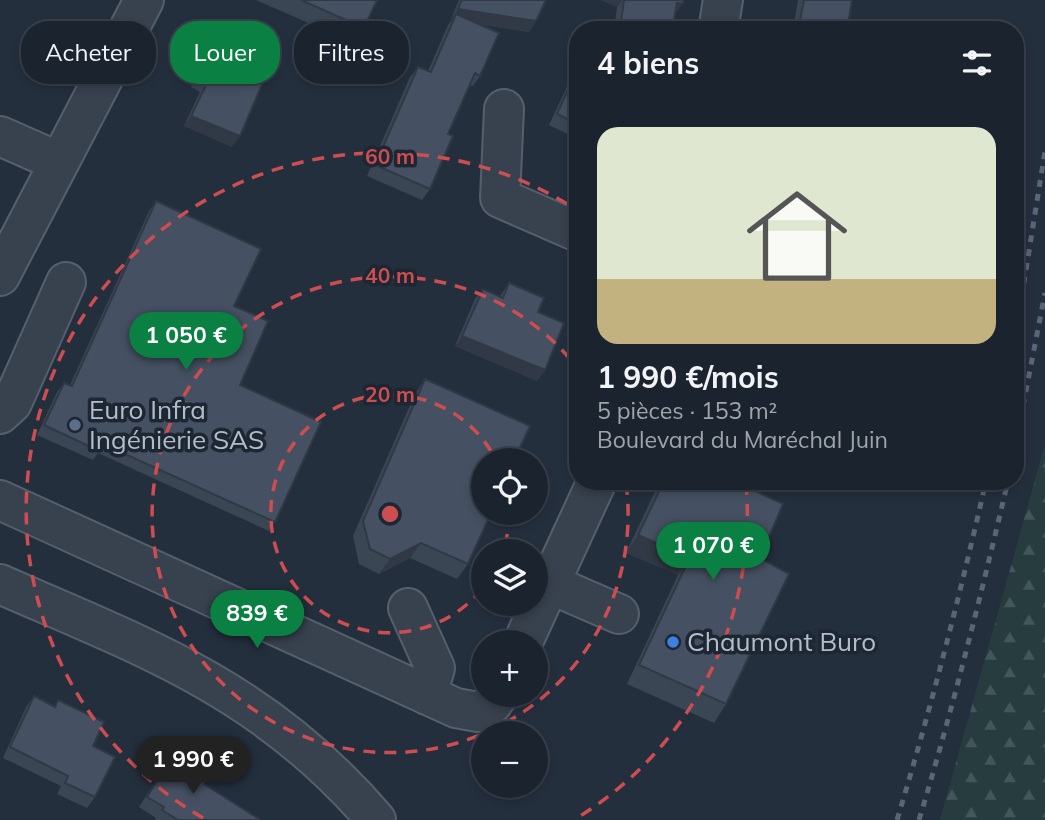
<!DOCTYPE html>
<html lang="fr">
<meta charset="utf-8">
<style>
:root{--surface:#1b232e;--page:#242b36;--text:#f1f3f6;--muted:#a0a4aa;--line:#39404a;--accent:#0b8043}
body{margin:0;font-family:Mulish,sans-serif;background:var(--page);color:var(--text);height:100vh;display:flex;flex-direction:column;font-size:26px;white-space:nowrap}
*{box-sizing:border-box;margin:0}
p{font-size:23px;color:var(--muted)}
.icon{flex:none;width:38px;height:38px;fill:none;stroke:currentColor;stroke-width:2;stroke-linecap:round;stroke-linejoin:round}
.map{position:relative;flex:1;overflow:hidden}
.sheet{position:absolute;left:569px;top:21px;width:455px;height:469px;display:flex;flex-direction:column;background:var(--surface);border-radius:28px;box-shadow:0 4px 10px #0003,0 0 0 2px var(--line)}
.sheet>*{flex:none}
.top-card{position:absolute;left:21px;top:21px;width:443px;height:63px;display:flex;gap:14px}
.fabs{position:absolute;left:471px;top:448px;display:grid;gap:14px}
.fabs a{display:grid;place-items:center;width:77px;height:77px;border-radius:50%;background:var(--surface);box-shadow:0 4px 10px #0003,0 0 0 2px var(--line);font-size:35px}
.price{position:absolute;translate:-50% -60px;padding:0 16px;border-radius:24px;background:var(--accent);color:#fff;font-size:23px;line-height:46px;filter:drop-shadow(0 2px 4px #0008)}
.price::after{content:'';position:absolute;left:50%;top:42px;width:21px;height:16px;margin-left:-10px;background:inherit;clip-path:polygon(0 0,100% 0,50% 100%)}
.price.current{background:#222;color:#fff}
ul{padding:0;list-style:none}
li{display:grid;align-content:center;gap:14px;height:371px;padding:0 28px}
li span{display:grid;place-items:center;height:217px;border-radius:21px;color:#555}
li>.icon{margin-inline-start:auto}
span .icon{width:126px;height:126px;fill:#fffc;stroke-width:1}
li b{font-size:30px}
h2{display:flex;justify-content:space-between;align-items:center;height:84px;padding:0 28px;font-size:30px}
.tag{padding:0 24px;border-radius:28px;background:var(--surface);box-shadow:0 4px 10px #0003,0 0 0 2px var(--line);font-size:24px;line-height:63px}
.tag.current{background:var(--accent);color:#fff}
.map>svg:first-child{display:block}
.forest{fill:url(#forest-firs)}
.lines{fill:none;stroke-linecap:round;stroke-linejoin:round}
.minor-casing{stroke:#565f6c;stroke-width:42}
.minor{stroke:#38414e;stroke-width:38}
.rail{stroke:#5a6575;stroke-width:5;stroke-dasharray:7 7;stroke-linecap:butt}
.wall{fill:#3b4654}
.shaded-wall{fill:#303945}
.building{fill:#455162;stroke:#303945;stroke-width:2}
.ring{fill:none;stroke:#ce4d50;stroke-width:3.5;stroke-dasharray:12 9}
.service-dot{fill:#5c6f8a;stroke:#1d2633;stroke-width:2.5}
.shop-dot{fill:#3f7fe0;stroke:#1d2633;stroke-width:2.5}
.labels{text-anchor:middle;stroke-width:7;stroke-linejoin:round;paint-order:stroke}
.poi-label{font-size:26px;fill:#b4bcc9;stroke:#1d2633;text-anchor:start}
.centre{fill:#ce4d50;stroke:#1d2633;stroke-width:3.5}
.ring-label{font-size:21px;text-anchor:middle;font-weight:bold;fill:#ce4d50;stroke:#1d2633;stroke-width:7;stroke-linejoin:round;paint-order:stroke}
</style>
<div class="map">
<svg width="1045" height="820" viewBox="0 0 1045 820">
<defs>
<pattern id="forest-firs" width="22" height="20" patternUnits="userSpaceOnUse" patternTransform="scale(1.75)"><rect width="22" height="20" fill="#263c3f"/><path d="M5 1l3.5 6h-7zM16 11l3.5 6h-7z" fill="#435659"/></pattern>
</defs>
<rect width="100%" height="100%" fill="#242f3e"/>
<path class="forest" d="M1045,444v376h-105z"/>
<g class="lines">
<g class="minor-casing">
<path id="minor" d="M718,30l5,-30
M504,109l-4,89 78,34
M0,136l59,26
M0,276l144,-276
M0,414l12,-11 54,-121
M0,500l456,208 22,4 14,-8 6,-9
M0,584c70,31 142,59 208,97 63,36 121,84 168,139
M550,584l69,30
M408,608l27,60 -8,27
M523,642l74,-161"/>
</g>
<use href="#minor" class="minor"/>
<path class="rail" d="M1015,339l30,-188
M1015,447l30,-154
M897,820c34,-112 63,-225 89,-339
M919,820c34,-112 62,-225 89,-339"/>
</g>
<path class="wall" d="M256,0h121l-13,28 -10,15z
M459,0h87l-10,21 -7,11 -51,-8 2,52 -7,10 -3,-1 -22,49 -18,55 -8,11 -55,-24 43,-99 8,-10 10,4 20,-46 4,-5 -1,-1z
M601,0h82l-8,14 -3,16h-58l3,-23z
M798,0h54l-5,30h-54z
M216,38l16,109 -48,-21 16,-34 -9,-5 17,-38z
M577,69h1v70l-29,-14 21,-45z
M156,201l78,105 6,79 35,137 -6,9 -171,-78 -5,7 -56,-25 20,-43 7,-9 6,2 79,-174z
M509,283l29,29 7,58 -8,11 -82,-35 20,-47 8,-10 17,7z
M425,379l43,185 -11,15 -47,-21 -31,16 -20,-10 -6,-28 62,-142z
M660,481h74l26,77 -34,146 -12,19 -87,-39 51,-109 -52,-22z
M34,696l20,10 4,-6 35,46 2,51 -8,11 -30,-14 4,-8 -58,-28 23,-51z
M173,755l31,29 54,36h-103l1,-2 -17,-11z"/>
<path class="shaded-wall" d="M601,0h21l-5,7z
M677,3h6l-8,11z
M458,9l78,12 -7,11 -76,-12 3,-6 -4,6 -1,-1z
M191,116l49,20 -8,11 -48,-21z
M462,336l83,34 -8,11 -82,-35z
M638,535l52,22 -12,18 -52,-22z
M421,543l-11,15 -31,16 11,-15z"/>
<path class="building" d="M301,0h76l-13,28z
M462,0h84l-10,21 -78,-12z
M624,0h59v3h-6l-5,27h-52z
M804,0h48l-5,30h-49z
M456,14l43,19 -19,43 -5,-3 -27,61 5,2 -23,53 -55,-24 43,-98 13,5z
M216,38l56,23 -32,75 -49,-20 17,-35 -9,-5z
M577,69h1v55l-21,-10z
M156,201l105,48 -27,57 34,15 -28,64 81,37 -46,100 -172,-78 -4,7 -55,-26 20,-42 8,3z
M509,283l35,15 -6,14 26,11 -19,47 -83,-34 21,-47 20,9z
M425,379l105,47 -16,34h-31v53h8l-23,51 -47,-21 -31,16 -20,-10 -7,-28z
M664,481h70l49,23 -23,54 29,16 -63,130 -87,-39 51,-108 -52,-22z
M34,696l21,11 3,-7 46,22 -11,24 22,11 -20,40 -30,-14 3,-7 -58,-29z
M173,755l36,22 -5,7 55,35 -1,1h-80l-16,-10 2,-3 -17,-10z"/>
<g class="ring">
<path d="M482 589A119 119 0 1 1 496 460M509 513A119 119 0 0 1 503 551"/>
<path d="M626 483A238 238 0 1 1 576 366"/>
<path d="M203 818A357 357 0 1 1 577 210M746 483A357 357 0 0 1 577 818"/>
</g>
<circle class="service-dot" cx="75" cy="425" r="7"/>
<circle class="shop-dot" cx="673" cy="642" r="7"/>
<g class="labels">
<g class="poi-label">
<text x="89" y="419">Euro Infra<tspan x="89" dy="30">Ingénierie SAS</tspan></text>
<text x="687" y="651">Chaumont Buro</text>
</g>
</g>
<circle cx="390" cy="514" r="10" class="centre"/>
<g class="ring-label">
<text x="390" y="164">60 m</text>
<text x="390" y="283">40 m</text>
<text x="390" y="402">20 m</text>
</g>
</svg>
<div class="fabs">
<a><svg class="icon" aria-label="locate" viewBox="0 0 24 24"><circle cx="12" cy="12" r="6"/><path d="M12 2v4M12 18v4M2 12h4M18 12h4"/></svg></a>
<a><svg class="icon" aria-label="layers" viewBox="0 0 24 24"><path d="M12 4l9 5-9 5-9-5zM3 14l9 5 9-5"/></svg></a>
<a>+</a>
<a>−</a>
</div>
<b class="price" style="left:186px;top:372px">1 050 €</b>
<b class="price" style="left:713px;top:582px">1 070 €</b>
<b class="price" style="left:257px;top:650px">839 €</b>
<b class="price current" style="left:193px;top:796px">1 990 €</b>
<div class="top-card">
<a class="tag">Acheter</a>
<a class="tag current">Louer</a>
<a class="tag">Filtres</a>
</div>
<section class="sheet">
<h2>4 biens<svg class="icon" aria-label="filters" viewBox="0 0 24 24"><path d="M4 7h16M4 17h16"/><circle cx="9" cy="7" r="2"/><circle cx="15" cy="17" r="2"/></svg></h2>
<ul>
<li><span style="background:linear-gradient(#dfe7d0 70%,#c2b280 0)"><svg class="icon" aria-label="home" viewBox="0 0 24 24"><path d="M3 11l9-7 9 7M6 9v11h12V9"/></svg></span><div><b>1 990 €/mois</b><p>5 pièces · 153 m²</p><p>Boulevard du Maréchal Juin</p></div></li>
</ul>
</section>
</div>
